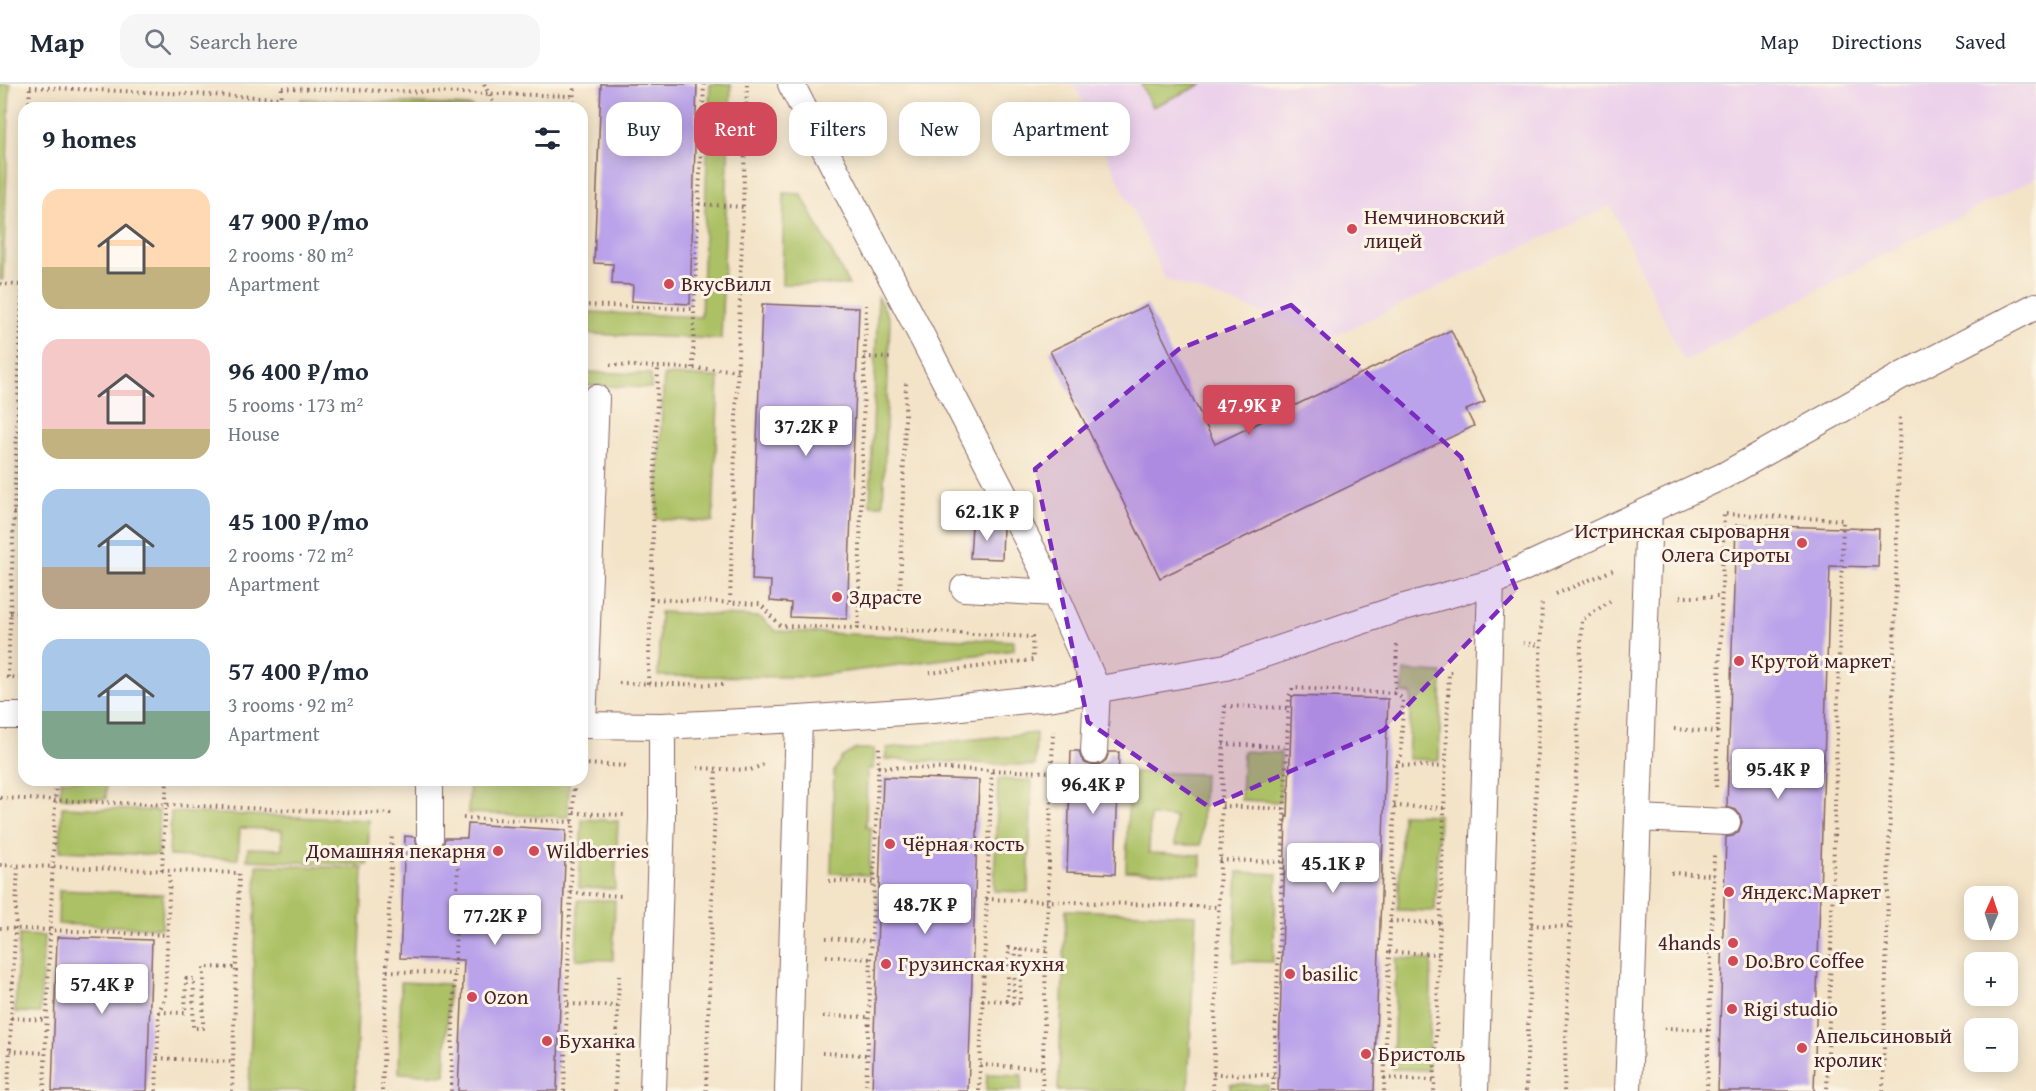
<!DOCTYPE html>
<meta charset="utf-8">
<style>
:root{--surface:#fff;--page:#f6f6f7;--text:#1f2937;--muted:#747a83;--line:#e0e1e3;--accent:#d1495b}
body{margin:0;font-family:"Gentium Book Plus",serif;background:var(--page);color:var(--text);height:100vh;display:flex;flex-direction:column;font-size:22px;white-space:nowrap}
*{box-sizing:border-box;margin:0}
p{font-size:20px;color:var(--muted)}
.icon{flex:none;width:33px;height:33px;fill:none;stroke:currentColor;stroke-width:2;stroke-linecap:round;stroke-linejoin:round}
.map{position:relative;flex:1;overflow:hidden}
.sheet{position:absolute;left:18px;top:18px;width:570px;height:684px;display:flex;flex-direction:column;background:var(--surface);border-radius:18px;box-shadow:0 3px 15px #0003}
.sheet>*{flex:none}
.guide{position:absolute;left:606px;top:18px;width:570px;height:54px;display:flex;gap:12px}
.needle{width:39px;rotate:3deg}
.fabs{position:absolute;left:1964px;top:802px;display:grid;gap:12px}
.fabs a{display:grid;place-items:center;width:54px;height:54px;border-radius:12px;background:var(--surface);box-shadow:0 3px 15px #0003;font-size:30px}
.price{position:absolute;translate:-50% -51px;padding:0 14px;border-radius:6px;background:#fff;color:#222;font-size:20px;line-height:39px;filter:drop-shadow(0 2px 3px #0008)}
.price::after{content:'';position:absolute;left:50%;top:36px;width:18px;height:14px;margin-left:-9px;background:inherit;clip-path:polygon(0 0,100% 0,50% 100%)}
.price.active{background:var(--accent);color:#fff}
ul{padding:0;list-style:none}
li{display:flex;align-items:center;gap:18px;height:150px;padding:0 24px}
li span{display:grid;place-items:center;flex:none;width:168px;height:120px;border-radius:18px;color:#555}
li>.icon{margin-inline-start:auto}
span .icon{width:72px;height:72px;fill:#fffc;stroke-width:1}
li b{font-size:26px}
h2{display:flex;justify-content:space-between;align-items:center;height:72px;padding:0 24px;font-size:26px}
.pill{padding:0 21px;border-radius:18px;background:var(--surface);box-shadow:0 3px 15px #0003;font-size:21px;line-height:54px}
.pill.active{background:var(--accent);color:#fff}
header{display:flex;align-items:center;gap:36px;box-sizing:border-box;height:84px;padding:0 30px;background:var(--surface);border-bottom:2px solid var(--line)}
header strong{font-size:28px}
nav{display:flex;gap:33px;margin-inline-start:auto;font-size:21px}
.search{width:420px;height:54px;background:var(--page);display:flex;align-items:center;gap:15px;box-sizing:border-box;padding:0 21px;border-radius:18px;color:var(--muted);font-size:22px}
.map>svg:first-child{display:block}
.built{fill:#ecd1eb}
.green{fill:#acc165;stroke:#7b7048;stroke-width:1.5}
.building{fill:#baa3ea}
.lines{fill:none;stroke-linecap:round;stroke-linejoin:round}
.lane-casing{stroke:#856462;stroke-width:28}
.path{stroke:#856462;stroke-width:4;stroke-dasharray:1.5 4.5;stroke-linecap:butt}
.lane{stroke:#fff;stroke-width:26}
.marked{fill:#7b2cbf;fill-opacity:0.2;stroke:#7b2cbf;stroke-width:4.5;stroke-dasharray:12 8;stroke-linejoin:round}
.poi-dot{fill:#d1495b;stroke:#fcf5e5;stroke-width:2}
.labels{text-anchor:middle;stroke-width:6;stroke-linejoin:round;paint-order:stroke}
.poi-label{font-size:21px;fill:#4a1f2b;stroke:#fcf5e5;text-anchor:start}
</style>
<header>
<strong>Map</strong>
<div class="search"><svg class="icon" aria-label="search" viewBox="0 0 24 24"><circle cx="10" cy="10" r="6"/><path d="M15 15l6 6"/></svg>Search here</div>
<nav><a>Map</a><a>Directions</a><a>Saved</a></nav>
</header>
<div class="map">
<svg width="2036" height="1007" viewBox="0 0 2036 1007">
<rect width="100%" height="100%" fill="#fcf5e5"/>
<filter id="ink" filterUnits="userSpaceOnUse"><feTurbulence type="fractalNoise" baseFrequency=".0167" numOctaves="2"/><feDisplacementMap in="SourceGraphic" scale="12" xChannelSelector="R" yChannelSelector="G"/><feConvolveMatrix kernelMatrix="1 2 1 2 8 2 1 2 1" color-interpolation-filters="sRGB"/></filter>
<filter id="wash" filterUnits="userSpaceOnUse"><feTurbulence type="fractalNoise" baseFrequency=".008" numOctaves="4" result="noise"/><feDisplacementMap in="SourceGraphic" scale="24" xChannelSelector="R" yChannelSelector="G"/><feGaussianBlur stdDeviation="1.35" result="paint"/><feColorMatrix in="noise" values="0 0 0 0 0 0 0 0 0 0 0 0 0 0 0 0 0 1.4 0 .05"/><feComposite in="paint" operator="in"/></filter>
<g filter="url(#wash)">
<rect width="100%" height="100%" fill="#f3e3c7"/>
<path class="built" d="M1074,0h962v94l-146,73 -206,111 -73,-156 -279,131 -167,-58z"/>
<path class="green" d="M0,0h10l-7,196h-3z
M710,0h21l-10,255 -133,-5 1,-22 112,5z
M1141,0h62l-51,23z
M301,15l171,7 1,2h-172z
M784,109l17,1 48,91 -67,-1z
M878,213l12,23 -7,185h-13z
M582,288l69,2v14l-69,-3z
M664,291l55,2 -6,145 -57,-3z
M660,528l100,5 16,14 238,10v9l-208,27 -148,-1z
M1404,587l38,2 -3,87 -31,-1 3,-65 -9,-1z
M1036,649l-1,33 -150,-7 2,-11z
M856,665h18l-1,20h-6l-1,58 5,1 -2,47 -38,-2 3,-102 8,-14z
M1243,667l38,2 -1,49 -39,-2z
M1129,688l75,2 -3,71h-26v-28l-25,-1 -1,37 52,2v19l-75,-3z
M998,695l34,2 -4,111 -34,-1z
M61,696h45v19l-46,-2z
M470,696h99l-1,37 -100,-4z
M62,723l97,4 -1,44 -98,-4z
M171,728l198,8 -1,45 -121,-5 1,-12 34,1v-19l-42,-2 -2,31 -69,-3z
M1402,730l37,1 -4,96 -37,-1z
M582,735l36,2 -3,68 -36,-1z
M257,781l106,3 -8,223h-106z
M1238,788l39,2 -4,88 -39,-1z
M59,806l104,4 -1,34 -104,-4z
M578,816h37l-2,60 -37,-1z
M1066,826l130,5 -8,176h-130z
M19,851l25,1 -4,77 -25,-1z
M1396,874l36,2 -4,110 -35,-1z
M401,898l48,2 -4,91 -46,-2z
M987,990l35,1 -1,16h-35z
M1230,1000l38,1v6h-38z"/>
<g id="blocks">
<path class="building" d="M601,0h96l-7,220 -58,-3 1,-16 -21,-1 1,-20 -19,-1z
M762,220l97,4 -12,311 -57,-2 1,-14 -21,-2 1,-20 -19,-1z
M1147,221l68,139 236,-114 34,72 -19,8 8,16 -314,152 -110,-227z
M972,441l31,1 -1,33 -32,-1z
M1736,441l143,4 -1,38 -48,-1 -16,525h-96l8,-254 7,-1 6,-5 3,-9 -2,-7 -4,-5 -9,-3z
M1292,612l96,3 -14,392h-96l8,-275 2,1z
M1071,667h8l2,7 4,5 9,3 7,-2 5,-4 3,-8h10l-4,122 -48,-2z
M883,693l96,3 -11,311h-96z
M468,740l98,6 -9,261h-99l6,-131 -64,-2 5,-122 10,1 2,9 6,5 8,2 7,-2 5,-5 2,-8h22z
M57,853l95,3 -5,151h-95z"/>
</g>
</g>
<g filter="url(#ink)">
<use href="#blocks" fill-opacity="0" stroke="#856462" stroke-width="1.5"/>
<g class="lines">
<g class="lane-casing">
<path id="lane" d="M791,0l264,509 42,96 -3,62
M1491,499l234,-108 176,-99 135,-70
M964,504l91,5
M0,632h24
M582,641l80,1 137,-7 134,-9 121,-13 172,-30 171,-58 94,-26 -16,508
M583,641l13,-327
M1638,734l89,4
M430,754v-58
M653,1007l9,-274v-91
M788,1007l11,-372
M1628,1007l21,-580"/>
</g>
<path class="path" d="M484,0l12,24
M30,3l251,11
M282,4l292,8
M29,24l1,-23
M281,24l1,-24
M573,24l1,-24
M699,120l44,3
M24,154l-16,439 16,1
M0,200l22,1
M582,221l112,4 10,-225
M864,273l29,1
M610,281l128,5
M693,284l1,-59
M13,429h11
M1726,430l117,6 -16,571
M1556,510l57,-24
M1680,513h42
M651,515l7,-232
M858,515l42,2 6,-219
M730,518l17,-518
M10,529h14
M858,544l174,9 1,23 -103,13
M1523,559l17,2
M619,599l106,2
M648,600l3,-85 109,5 20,22 78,2 8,-323
M1225,622l63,2
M1674,645l44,3
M1223,660l64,3
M582,680l47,2
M1396,681l49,2
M878,683l174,5
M697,684l53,2 13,-5
M1716,703l8,-274
M0,714l393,16
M1222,722l62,3
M1394,722l50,2
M574,729l50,2
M463,734l110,4 -9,269
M573,737l1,-41
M1220,776l62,2
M0,781l239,8 -7,218
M162,786l5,-90
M1671,789l43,2
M829,797l45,2
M571,809l51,3
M986,815l232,8
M1390,837l50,2
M1531,841l40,2
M0,844l167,7
M826,854l46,3
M1666,867l45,2
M1389,868l50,2
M826,872l45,3
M387,887l67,3
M982,916l25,1 2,-53 7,1 -3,54h7l2,-53 24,1
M568,920l50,2
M159,928l26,1 1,-34h8l-1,49h10l1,-61 32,1
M823,932l46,1
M11,934l36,2
M1664,944l45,2
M10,967l36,2
M822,969l46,2
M157,974l76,4
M980,981l63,3
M1213,990l61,1
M1384,994l50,2
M8,1007l10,-226
M44,1007l12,-311
M156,1007l3,-79 6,-15 5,-126
M382,1007l10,-257
M451,1007l7,-232
M615,1007l4,-116
M706,1007l10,-323
M866,1007l13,-344
M979,1007l13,-321
M1042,1007l11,-360
M1213,1007l12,-389
M1273,1007l16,-395 4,-8 102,5
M1384,1007l12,-326 5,-10 2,-56 -8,-6 2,-48
M1434,1007l15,-419h5
M1526,1007l16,-491
M1564,1007l18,-471 28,-19
M1707,1007l7,-236
M1883,1007l17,-675"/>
<use href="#lane" class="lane"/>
</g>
</g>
<path class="marked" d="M1291,221l170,152 56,134 -133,139 -175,77 -121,-85 -53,-253 144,-120z"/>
<g class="poi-dot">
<circle cx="1352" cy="145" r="6"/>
<circle cx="669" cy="200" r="6"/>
<circle cx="1802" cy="459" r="6"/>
<circle cx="837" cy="513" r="6"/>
<circle cx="1739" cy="577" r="6"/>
<circle cx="890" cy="760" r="6"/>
<circle cx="498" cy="767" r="6"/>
<circle cx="534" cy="767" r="6"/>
<circle cx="1729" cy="808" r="6"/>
<circle cx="1733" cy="859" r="6"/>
<circle cx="1733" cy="877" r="6"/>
<circle cx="886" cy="880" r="6"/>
<circle cx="1290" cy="890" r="6"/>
<circle cx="472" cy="913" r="6"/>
<circle cx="1732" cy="925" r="6"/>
<circle cx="547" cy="957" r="6"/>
<circle cx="1802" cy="964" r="6"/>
<circle cx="1366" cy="970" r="6"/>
</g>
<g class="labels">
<g class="poi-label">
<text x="1364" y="140">Немчиновский<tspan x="1364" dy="24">лицей</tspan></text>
<text x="681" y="207">ВкусВилл</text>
<text x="1790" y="454" text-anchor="end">Истринская сыроварня<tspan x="1790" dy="24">Олега Сироты</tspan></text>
<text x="849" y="520">Здрасте</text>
<text x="1751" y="584">Крутой маркет</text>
<text x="902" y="767">Чёрная кость</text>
<text x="486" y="774" text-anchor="end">Домашняя пекарня</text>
<text x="546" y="774">Wildberries</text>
<text x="1741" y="815">Яндекс.Маркет</text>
<text x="1721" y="866" text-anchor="end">4hands</text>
<text x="1745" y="884">Do.Bro Coffee</text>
<text x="898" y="887">Грузинская кухня</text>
<text x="1302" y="897">basilic</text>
<text x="484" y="920">Ozon</text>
<text x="1744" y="932">Rigi studio</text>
<text x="1814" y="959">Апельсиновый<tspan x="1814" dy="24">кролик</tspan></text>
<text x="559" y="964">Буханка</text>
<text x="1378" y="977">Бристоль</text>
</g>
</g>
</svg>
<div class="fabs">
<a><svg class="needle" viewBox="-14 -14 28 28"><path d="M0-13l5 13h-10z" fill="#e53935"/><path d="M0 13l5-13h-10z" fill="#747a83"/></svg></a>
<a>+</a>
<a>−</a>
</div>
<b class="price active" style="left:1249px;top:352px">47.9K ₽</b>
<b class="price" style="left:806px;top:373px">37.2K ₽</b>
<b class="price" style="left:987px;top:458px">62.1K ₽</b>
<b class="price" style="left:1778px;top:716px">95.4K ₽</b>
<b class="price" style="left:1093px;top:731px">96.4K ₽</b>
<b class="price" style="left:1333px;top:810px">45.1K ₽</b>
<b class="price" style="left:925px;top:851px">48.7K ₽</b>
<b class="price" style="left:495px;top:862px">77.2K ₽</b>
<b class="price" style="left:102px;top:931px">57.4K ₽</b>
<div class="guide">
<a class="pill">Buy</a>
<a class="pill active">Rent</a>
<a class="pill">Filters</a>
<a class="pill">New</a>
<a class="pill">Apartment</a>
</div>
<section class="sheet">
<h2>9 homes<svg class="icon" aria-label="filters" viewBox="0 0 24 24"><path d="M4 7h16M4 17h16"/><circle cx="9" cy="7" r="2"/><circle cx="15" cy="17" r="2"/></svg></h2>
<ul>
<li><span style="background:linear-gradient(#ffd9b3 65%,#c2b280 0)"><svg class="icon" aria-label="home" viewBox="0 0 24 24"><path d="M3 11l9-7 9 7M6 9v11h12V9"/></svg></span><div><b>47 900 ₽/mo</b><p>2 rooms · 80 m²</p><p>Apartment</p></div></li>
<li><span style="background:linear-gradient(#f6c9c9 75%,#c2b280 0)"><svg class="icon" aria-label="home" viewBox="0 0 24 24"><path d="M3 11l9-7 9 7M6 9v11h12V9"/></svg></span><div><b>96 400 ₽/mo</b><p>5 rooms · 173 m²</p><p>House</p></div></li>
<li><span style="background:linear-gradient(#a9c7e8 65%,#b9a48a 0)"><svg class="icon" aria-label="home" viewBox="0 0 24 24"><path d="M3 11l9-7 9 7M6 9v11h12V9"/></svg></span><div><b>45 100 ₽/mo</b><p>2 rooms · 72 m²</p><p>Apartment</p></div></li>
<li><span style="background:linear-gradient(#a9c7e8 60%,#7fa58c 0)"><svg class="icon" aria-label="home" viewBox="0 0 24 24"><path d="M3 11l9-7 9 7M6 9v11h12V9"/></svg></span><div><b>57 400 ₽/mo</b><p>3 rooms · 92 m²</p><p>Apartment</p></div></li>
</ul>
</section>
</div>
